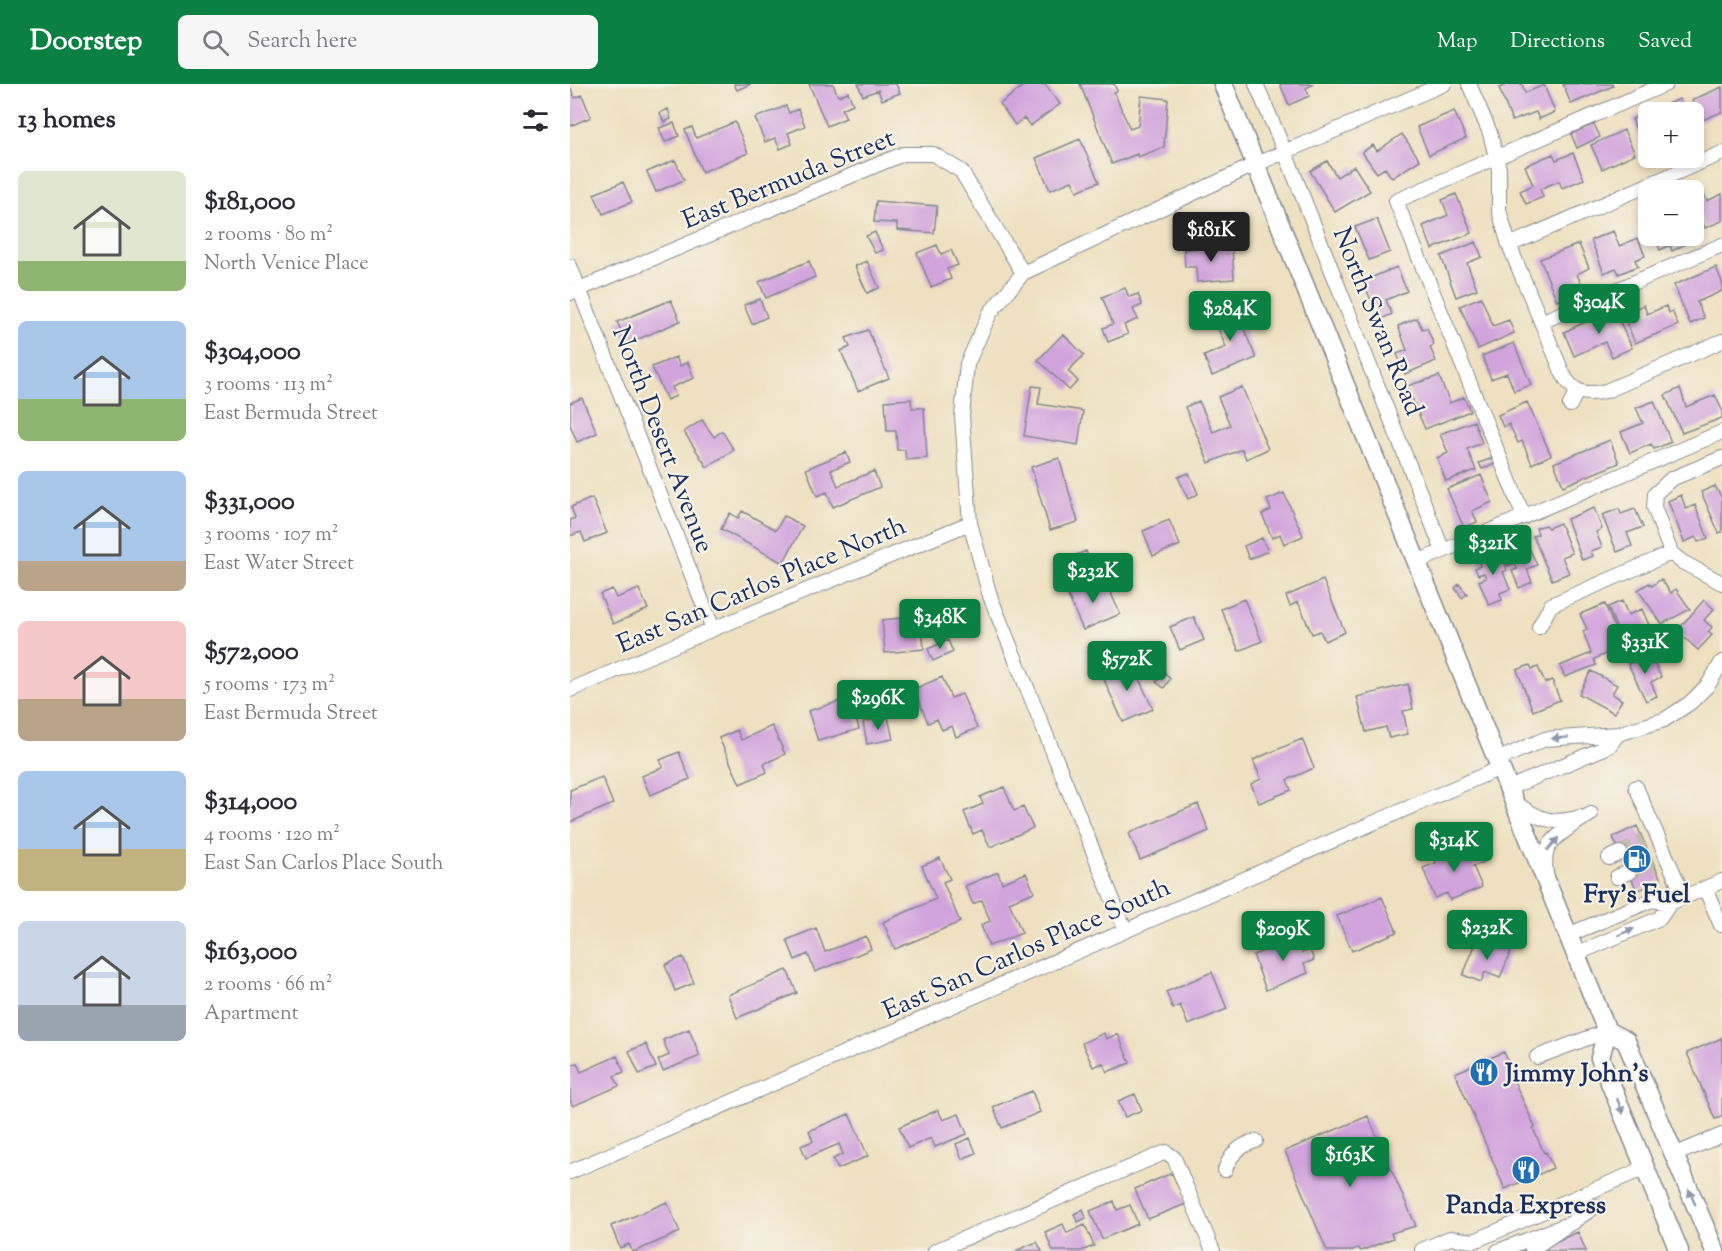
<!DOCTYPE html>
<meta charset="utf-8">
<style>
:root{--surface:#fff;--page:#f7f7f7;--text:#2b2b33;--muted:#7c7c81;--accent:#0b8043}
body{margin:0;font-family:"Sorts Mill Goudy",serif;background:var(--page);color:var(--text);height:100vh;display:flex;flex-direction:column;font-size:22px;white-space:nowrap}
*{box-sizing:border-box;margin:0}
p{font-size:20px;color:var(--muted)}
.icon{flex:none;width:33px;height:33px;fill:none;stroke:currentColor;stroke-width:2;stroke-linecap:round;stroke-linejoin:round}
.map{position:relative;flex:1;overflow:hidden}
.details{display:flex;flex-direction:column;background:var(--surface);width:570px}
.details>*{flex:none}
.fabs{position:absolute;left:1068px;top:18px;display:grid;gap:12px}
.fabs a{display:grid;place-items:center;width:66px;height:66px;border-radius:9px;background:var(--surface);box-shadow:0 3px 9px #0003;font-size:30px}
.price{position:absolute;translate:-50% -51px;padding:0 14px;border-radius:6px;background:var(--accent);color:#fff;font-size:20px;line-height:39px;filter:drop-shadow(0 2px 3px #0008)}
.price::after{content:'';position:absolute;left:50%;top:36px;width:18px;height:14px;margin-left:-9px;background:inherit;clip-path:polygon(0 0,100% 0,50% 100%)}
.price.active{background:#222;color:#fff}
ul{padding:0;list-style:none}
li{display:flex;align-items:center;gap:18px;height:150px;padding:0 18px}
li span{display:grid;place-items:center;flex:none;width:168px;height:120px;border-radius:9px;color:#555}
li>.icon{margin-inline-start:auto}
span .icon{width:72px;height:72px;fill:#fffc;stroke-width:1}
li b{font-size:26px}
h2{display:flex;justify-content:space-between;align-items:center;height:72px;padding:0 18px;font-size:26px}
header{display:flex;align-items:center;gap:36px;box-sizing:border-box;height:84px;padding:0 30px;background:var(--accent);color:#fff}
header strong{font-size:28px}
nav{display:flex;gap:33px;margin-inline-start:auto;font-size:21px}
.search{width:420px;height:54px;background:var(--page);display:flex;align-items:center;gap:15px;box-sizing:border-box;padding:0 21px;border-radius:9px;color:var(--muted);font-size:22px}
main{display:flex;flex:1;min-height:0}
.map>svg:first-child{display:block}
.building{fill:#d1a4dd}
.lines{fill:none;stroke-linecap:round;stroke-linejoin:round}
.minor-tunnel{stroke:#c4bdac;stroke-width:14;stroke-dasharray:14 7;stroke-linecap:butt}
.minor-casing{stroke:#84888f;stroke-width:16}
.major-casing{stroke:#84888f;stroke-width:21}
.minor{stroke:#fff;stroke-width:14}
.major{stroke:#fff;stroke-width:18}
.oneway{fill:#8d97ae}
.labels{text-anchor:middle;stroke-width:4.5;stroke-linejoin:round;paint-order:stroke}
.street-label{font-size:26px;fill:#1b2f5e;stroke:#f7f3e8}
.poi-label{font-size:26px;font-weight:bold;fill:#1b2f5e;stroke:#f7f3e8}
</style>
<header>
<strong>Doorstep</strong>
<div class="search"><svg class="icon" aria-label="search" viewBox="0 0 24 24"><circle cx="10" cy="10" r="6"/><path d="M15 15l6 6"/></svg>Search here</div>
<nav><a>Map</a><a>Directions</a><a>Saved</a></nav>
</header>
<main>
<section class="details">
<h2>13 homes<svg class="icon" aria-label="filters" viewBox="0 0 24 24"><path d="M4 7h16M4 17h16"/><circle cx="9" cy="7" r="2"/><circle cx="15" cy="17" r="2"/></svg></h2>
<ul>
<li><span style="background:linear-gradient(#dfe7d0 75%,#8fb573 0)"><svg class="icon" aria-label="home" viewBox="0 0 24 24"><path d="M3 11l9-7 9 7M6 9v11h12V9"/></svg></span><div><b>$181,000</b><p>2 rooms · 80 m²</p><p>North Venice Place</p></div></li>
<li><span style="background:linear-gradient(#a9c7e8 65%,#8fb573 0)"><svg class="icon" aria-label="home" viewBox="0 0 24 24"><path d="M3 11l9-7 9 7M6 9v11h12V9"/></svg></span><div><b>$304,000</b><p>3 rooms · 113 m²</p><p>East Bermuda Street</p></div></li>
<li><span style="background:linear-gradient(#a9c7e8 75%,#b9a48a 0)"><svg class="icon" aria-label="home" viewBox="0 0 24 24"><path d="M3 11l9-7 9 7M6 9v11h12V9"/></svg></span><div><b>$331,000</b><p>3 rooms · 107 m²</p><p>East Water Street</p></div></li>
<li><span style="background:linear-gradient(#f6c9c9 65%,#b9a48a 0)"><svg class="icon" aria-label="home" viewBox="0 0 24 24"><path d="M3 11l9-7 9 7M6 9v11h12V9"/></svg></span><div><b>$572,000</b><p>5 rooms · 173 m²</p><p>East Bermuda Street</p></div></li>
<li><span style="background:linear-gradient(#a9c7e8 65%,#c2b280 0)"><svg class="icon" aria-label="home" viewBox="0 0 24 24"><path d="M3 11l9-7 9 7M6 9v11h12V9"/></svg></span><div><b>$314,000</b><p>4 rooms · 120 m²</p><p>East San Carlos Place South</p></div></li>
<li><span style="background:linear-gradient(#c9d6e8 70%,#9aa5b1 0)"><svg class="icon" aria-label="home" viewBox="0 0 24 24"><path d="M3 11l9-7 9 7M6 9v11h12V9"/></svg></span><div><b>$163,000</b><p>2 rooms · 66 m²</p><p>Apartment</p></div></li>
</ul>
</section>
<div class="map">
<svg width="1152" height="1167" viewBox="0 0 1152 1167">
<rect width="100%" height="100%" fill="#f7f3e8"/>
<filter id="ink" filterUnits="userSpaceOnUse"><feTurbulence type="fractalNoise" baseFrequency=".0167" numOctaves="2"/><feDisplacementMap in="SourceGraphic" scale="12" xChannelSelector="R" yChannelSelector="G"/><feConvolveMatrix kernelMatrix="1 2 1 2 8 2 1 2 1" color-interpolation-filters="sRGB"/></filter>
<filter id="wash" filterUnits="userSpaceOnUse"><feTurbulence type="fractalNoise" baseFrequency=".008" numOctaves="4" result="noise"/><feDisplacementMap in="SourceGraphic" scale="24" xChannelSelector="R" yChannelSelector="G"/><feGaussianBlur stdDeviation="1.35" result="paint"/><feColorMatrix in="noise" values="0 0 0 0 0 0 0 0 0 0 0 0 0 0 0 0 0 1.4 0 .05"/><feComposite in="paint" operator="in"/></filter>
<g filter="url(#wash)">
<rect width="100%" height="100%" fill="#eee0c0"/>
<g id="blocks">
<path class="building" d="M164,0h17l-14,6z
M239,0h24l5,12 10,-4 5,12 -11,5 4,9 -19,8z
M288,0h38l4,9 -18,7 -4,-10 -15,6z
M456,0h19l15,20 -30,22 -6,-8 -9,7 -15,-21z
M510,0h34l3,7 -3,1 16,37 8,-3 3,-30 27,3 -4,48 -26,10 -1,-3 -25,10z
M710,0h34l-8,4 3,8 -20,9z
M938,0h14l3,9 19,-8 11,27 -16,7 -3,-7 -24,9 -13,-33z
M993,0h49l1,2 -42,18z
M0,3l5,11 7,-3 9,22 -21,9z
M1152,3v25l-22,9 -8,-21z
M1109,15l7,13h-38v36l-4,2 -12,-31z
M216,22l3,7 9,-4 7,17 -17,7 4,11 -12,5 -5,-11 -10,4 -10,-24z
M98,25l3,10 -7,3 -4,-9z
M884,27l12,27 -37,17 -12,-28z
M165,38l13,31 -46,19 -17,-42 7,-3 4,11z
M104,39l5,13 -14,6 -6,-14z
M1024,40l6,13 -23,11 -6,-14z
M1054,46l11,24 -33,15 -11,-24z
M832,50l18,26 -28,18 -7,-10 -8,5 -15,-21 11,-7 4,6z
M510,55l19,43 -22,9 -5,-10 -22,9 -14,-32z
M1003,69l11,26 -22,9 -3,-7 -19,8 3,8 -17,7 -6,-13 13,-6 -8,-19 28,-12 3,6z
M105,76l9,20 -28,12 -9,-20z
M757,77l10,16 17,-11 16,25 -35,21 -25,-41z
M53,98l9,20 -29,12 -9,-20z
M1133,107l4,10 15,-7v27l-17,7 -11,-28v-5z
M886,110l16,39 -40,16 -9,-23 25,-11 -6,-15z
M306,117l61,5 -3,27 -37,-3v-7l-23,-1z
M807,135l13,33 -21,8 -14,-33z
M1043,147l6,15 19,-8 7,18 -10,4 3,6 -19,8 -3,-6 -12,5 -13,-33z
M305,148l8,18 -8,3 -9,-17z
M1084,152h40l-10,4 2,4 -14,7 -2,-6 -10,5z
M906,158l6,15 -15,6 10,26 -21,8 -15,-41z
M1009,160l10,24 -12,6 7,17 -27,10 -17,-42z
M367,161l4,9 10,-4 7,15 -11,4 4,10 -20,8 -14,-34z
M662,162l2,33 -37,3 -1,-15h-11l-1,-18z
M239,177l6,16 -49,21 -7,-16z
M297,177l12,27 -12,5 -12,-27z
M827,183l10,24 -21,9 6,14 -13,6 -16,-39z
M1146,183l6,15v9l-25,11 7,16 -14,6 -16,-39z
M555,204l4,9 9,-3 4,11 -9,4 5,10 -14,6 4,9 -20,8 -5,-14 10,-4 -11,-27z
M911,213l12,29 16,-6 5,13 -36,16 -18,-43z
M190,215l7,18 -15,7 -8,-19z
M101,216l9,21 -53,23 -10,-22z
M663,219l23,55 -44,18 -8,-20 22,-9 -15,-35z
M1074,221l3,9 19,-8 3,7 3,-2 6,14 -43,18 -12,-29z
M1044,225l18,39 -20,9 -7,-15 -31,14 -10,-24z
M847,234l5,11 5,-1 7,17 -4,2 6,14 -31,13 -8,-20 10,-4 -9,-24z
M298,246l21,48 -31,13 -17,-40 9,-4 -4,-9z
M493,250l21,21 -16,16 10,10 -9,9 -31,-30z
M944,259l17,42 -17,6 -7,-18 -16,6 -9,-23z
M106,273l4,9 8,-4 6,16 -22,9 4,9 -9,4 -15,-33z
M869,292l11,27 14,-6 6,14 -45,18 -18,-43z
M462,302l9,1 -3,17 45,7 -5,34 -54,-9z
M672,303l26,62 -22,10 -4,-10 -33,14 -24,-56 14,-6 14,31 17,-7 -12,-28z
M1110,304l6,19 29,-12 7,15v8l-40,15 -17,-38z
M12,314l15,35 -20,9 -7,-17v-22z
M341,315l1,9h12l3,50 -21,2 -1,-10h-8l-1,-19h-9l-2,-30z
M1084,317l17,41 -17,7 -3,-5 -21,9 -9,-21 22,-9 -7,-15z
M957,318l24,53 -19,9 -10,-23 -4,2 -9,-19 -6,3 -5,-12z
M132,336l12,17 8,-6 12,19 -27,17 -23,-35z
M904,337l8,22 -15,6 9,21 -30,11 -9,-23 11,-5 -8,-19z
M1040,356l9,23 -56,23 -9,-23z
M276,368l4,10 -19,8 7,16 36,-15 6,16 -47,20 -6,-15 -10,4 -11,-27z
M489,374l19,64 -28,8 -19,-63z
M923,374l2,6 -13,5 -3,-6z
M619,389l9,21 -10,5 -10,-22z
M911,391l11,27 -20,9 5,11 -13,6 -17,-39z
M1145,402l7,12v34l-3,1 -18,-41z
M714,409l19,43 -19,8 -4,-10 -8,4 -10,-24 9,-4 -4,-10z
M1111,411l5,14 9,-4 13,33 -10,4 -2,-5 -12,5 -16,-41z
M22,414l15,35 -22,9 -4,-10 -11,4v-16l5,-2 -4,-11z
M1024,424l8,21 -6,3 6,15 -11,4 2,5 -11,4 -15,-41z
M1049,425l2,5 14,-5 8,18 -16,6 5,13 -15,6 -15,-37z
M172,427l34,19 8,-14 19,10 -20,37 -62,-34 9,-16 8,5z
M599,436l11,25 -27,11 -10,-25z
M990,439l12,30 -10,4 7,16 -17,7 -19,-44 5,-2 -2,-6 9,-3 3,3z
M692,454l6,13 -19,8 -5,-13z
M955,455l12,26 -10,4 5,13 -13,6 -7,-17 5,-2 -2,-6 -7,3 -7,-16z
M929,464l8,22 -4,2 7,17 -10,4 2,7 -13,5 -10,-24 7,-3 -2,-5 -6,2 -3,-7 5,-2 -3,-9z
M516,467l8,19 -24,10 -8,-19z
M523,495l4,9 10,-4 13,30 -37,16 -17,-39z
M1091,495l10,14 5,-4 14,20 -28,15 -24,-34 11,-7 3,3z
M753,496l22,52 -20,9 -5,-10 -8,3 -14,-32 -8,4 -4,-10z
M889,500l8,10 -5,4 -7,-10z
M42,505l4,9 23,-9 9,20 -35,15 -13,-30z
M674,515l18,42 -23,10 -18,-42z
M1134,516l10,9 -10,11 8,7 -4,5 4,3 -14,15 -21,-19z
M1052,517l6,14 14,-6 7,16 -13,5 3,7 -16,7 -15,-37z
M1035,520l17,43 -28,12 2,6 -31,12 -5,-11 31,-13 -8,-22 4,-2 -7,-15z
M351,532l3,33 -39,4 -3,-33z
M624,533l10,23 -24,10 -10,-23z
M378,556l5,12 -20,9 -5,-12z
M1080,569l11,24 -10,5 6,14 -11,5 -18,-37z
M552,580l3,7 9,-3 19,41 -30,13 -22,-49z
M960,581l2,4 6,-2 7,16 7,-3 8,20 -27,11 -16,-41z
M1021,587l26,14 -5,9 10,6 -8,13 -35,-19z
M595,589l5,6 -6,9 -8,-6z
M372,593l9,21 11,-4 15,34 -21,9 -4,-11 -10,4 -5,-11 -9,4 -14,-34z
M838,600l5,25 -10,2 5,23 -19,4 -3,-11 -20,5 -9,-35z
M280,614l9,31 -41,12 -10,-30z
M318,633l5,22 -26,5 -4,-22z
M202,642l13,28 -21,10 3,8 -27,12 -21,-46 18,-8 4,10z
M732,655l12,29 -27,12 4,10 -32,13 -8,-19 10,-5 -8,-19z
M109,668l11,27 -40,16 -8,-19 21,-9 -3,-7z
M32,693l11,27 -43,18v-32z
M434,703l10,24 9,-4 10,21 -43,19 -8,-17 -9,4 -9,-22 19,-8 -3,-7z
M628,720l11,27 -69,29 -11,-27z
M1067,742l24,54 -24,11 -24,-54z
M906,760l8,18 -11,4 9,21 -32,13 -3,-7 -12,5 -12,-30 13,-5 -3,-9 13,-5 3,6z
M370,774l10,21 -7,3 17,40 -65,27 -12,-27 53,-23 -14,-33z
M428,788l4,11 24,-10 8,19 -25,10 13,31 -33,13 -8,-21 9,-4 -8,-21 -9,4 -8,-18z
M812,813l15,35 -45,19 -15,-35z
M246,844l9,24 41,-16 5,13 -56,23 -7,-18 -13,6 -8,-20z
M725,849l7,20 8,-3 4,10 -10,4 4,9 -42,17 -13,-35 24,-9 -2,-5z
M908,854l33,13 -11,27 -15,-6 -4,10 -18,-7z
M113,873l11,26 -19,8 -10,-26z
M217,886l10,23 -60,25 -9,-23z
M642,888l15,37 -39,16 -8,-20 -7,4 -7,-17z
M119,945l11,27 -37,15 -5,-11 11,-5 -6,-15z
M534,949l2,6 12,-5 12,29 -23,9 -4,-9 -10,4 -11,-24z
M1152,954v79l-7,2 -28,-66z
M76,960l10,23 -17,7 -10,-23z
M934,968l8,19 -2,1 25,55 -2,1 11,25 2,-1 7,16 -48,21 -50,-116z
M47,972l7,16 -10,4 5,10 -46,20 -3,-6v-34l7,-3 4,9z
M462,1007l8,21 -38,16 -9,-21z
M565,1010l7,16 -17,7 -7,-16z
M368,1026l5,10 16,-6 8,20 -32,13 -4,-9 -23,10 -9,-21z
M279,1030l19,42 -30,13 -5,-10 10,-5 -4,-10 -33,14 -5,-12 12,-5 -4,-10z
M798,1032l48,110 -25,7 2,5 -32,13 -3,-3 -8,3h-23l-42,-100z
M400,1054l6,15 -14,6 -6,-15z
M602,1089l14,31 -38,15 -13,-30z
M544,1117l3,9 13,-5 8,19 -36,15 -12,-28z
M97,1118l13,30 -44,19h-4l-3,-7 -9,4 -9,-22z
M513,1125l3,9 -8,4 -4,-8z
M493,1140l4,9 18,-8 9,21 -13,5h-28l-8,-19z
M1008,1148l8,19h-73l16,-10 4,10z
M467,1158l5,9h-27z"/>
</g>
</g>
<g filter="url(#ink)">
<use href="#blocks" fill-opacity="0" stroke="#84888f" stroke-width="1.5"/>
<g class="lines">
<path class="minor-tunnel" d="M1050,769l23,-13
M1059,788l25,-7"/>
<g class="minor-casing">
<path id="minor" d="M686,0l29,68 158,399 -26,11
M899,0l21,49 9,36v41l10,35 54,129c10,19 22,22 43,17l116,-50
M939,161l213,-92
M0,182l143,363
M453,189l231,-108 190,-81
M0,209l333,-139h30l28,17 62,102 -33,40 -23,51 -5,52 8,107 20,73 135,334
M971,238l181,-77
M1000,321l7,-14
M954,433l-128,-316 270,-117
M873,467l279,-119
M1101,469l-17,-46 1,-13 16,-15 51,-21
M969,543l12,-22 120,-52 11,9 40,21
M0,606l143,-61 257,-106
M927,676l48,-21 73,-5 46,-14 26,-17 18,-18 14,-23
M1066,703l48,110
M939,704l100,-42 9,-12
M944,718c23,16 37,24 66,15
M1039,774l11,-5
M976,790c-1,-8 -2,-20 3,-28 9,-13 28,-24 42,-32
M1047,793l12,-5
M1135,804l16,37
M998,851l84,-35 18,3 52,-22
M1006,870l84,-36 10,-15
M967,973l70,-26
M1104,1071l48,-20
M655,1086c5,-16 15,-25 31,-29
M0,1088l930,-404
M962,1165l64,-43
M852,1166l28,-12 24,3 171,-73
M365,1167l231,-99 8,6 39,93
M928,1167l76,-29"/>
</g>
<g class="major-casing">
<path id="major" d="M653,0l384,947 -7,27 79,193
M1037,947l19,10 89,210"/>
</g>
<use href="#minor" class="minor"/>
<use href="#major" class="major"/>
</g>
<defs><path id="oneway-solid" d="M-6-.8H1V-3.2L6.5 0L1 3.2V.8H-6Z" transform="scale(1.5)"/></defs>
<g class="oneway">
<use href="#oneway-solid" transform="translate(990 654) rotate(176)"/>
<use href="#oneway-solid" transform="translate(983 760) rotate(-49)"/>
<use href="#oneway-solid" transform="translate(1056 848) rotate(-23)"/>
<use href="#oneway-solid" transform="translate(1050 1022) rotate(68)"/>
<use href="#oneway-solid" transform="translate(1122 1113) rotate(-113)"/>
</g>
</g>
<defs>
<g id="fuel-disc" transform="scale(1.5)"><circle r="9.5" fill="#1f6fb2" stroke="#f7f3e8"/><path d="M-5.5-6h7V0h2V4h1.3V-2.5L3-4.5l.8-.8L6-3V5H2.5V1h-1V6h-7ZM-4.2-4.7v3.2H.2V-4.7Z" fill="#fff"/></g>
<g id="restaurant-disc" transform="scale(1.5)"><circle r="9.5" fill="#1f6fb2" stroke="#f7f3e8"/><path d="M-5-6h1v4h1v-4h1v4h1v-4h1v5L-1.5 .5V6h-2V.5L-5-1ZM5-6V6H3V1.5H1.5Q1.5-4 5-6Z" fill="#fff"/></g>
</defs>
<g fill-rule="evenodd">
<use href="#fuel-disc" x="1067" y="775"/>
<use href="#restaurant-disc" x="914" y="988"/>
<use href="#restaurant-disc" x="956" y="1086"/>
</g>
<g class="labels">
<g class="street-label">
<text transform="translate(218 94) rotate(-22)" y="9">East Bermuda Street</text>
<text transform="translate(809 237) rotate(68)" y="9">North Swan Road</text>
<text transform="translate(94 355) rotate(69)" y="9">North Desert Avenue</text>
<text transform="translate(191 500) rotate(-23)" y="9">East San Carlos Place North</text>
<text transform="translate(456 864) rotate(-24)" y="9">East San Carlos Place South</text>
</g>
<g class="poi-label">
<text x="1067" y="818">Fry's Fuel</text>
<text x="935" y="997" text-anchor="start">Jimmy John's</text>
<text x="956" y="1129">Panda Express</text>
</g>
</g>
</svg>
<div class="fabs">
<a>+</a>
<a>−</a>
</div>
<b class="price active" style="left:641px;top:179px">$181K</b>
<b class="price" style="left:1029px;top:251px">$304K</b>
<b class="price" style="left:660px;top:258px">$284K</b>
<b class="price" style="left:923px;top:492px">$321K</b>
<b class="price" style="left:523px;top:520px">$232K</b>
<b class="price" style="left:370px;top:566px">$348K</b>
<b class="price" style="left:1075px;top:591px">$331K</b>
<b class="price" style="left:557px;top:608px">$572K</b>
<b class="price" style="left:308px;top:647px">$296K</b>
<b class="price" style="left:884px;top:789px">$314K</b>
<b class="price" style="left:917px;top:877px">$232K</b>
<b class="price" style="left:713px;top:878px">$209K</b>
<b class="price" style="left:780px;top:1104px">$163K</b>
</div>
</main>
